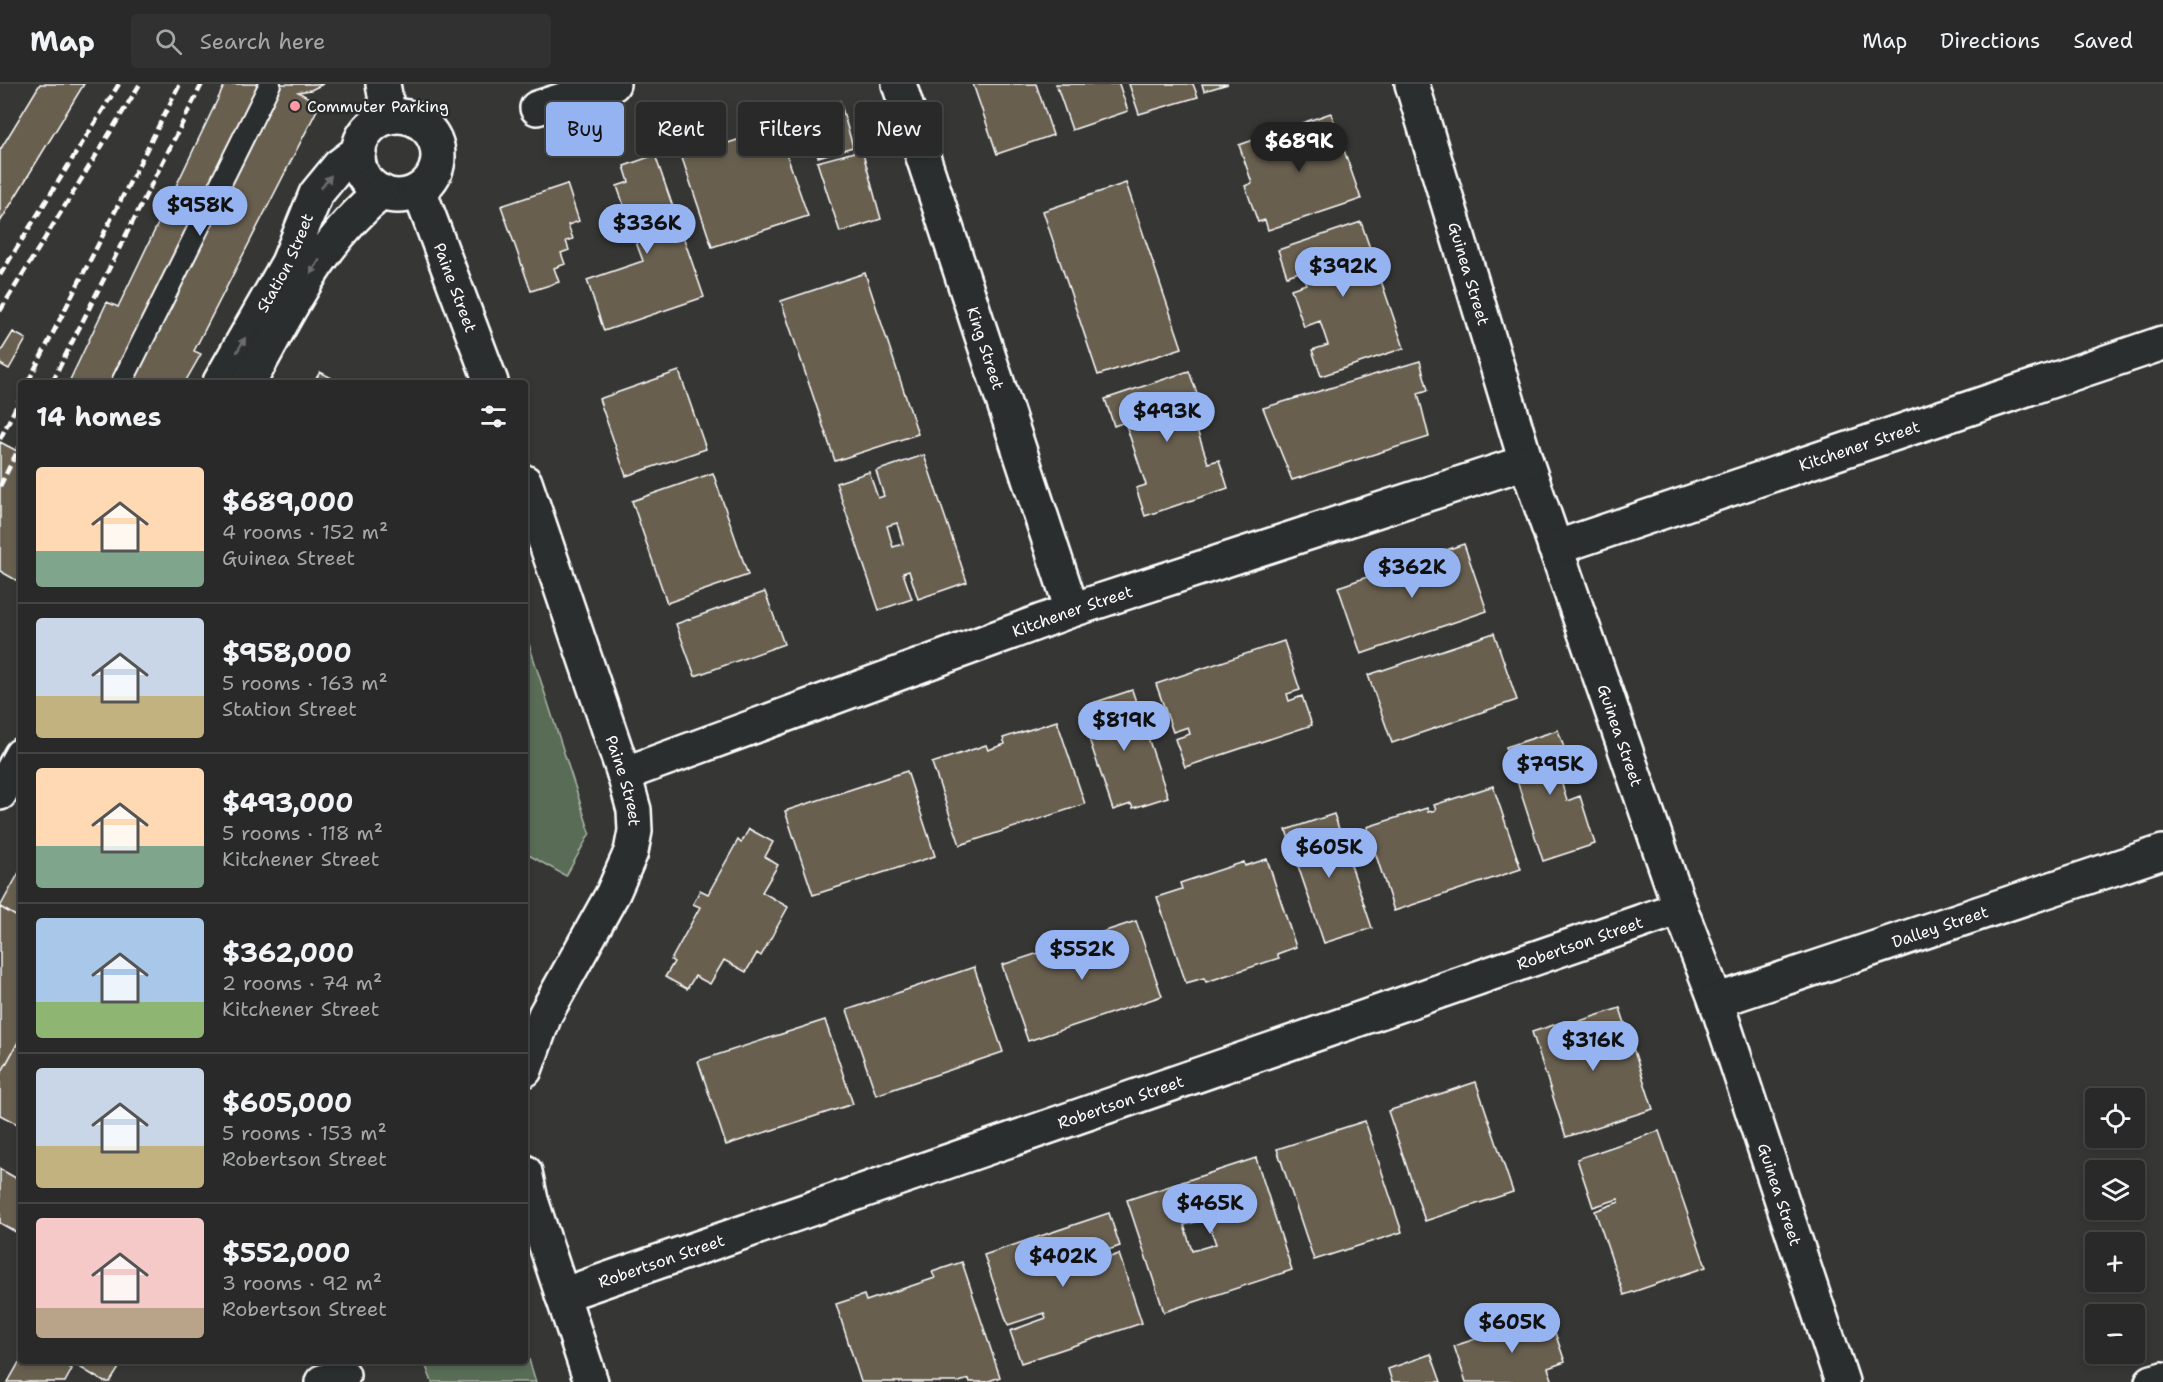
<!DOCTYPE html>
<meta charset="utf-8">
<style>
:root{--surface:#282928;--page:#303130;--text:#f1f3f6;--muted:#a5a6a8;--line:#444545;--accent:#95b2f1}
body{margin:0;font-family:"Shantell Sans",sans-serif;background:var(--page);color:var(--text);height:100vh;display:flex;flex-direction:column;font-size:22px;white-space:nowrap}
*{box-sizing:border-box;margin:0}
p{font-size:20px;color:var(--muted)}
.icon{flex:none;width:33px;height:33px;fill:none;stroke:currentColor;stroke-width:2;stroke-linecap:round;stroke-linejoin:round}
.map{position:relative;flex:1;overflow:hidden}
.side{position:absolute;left:18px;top:296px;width:510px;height:984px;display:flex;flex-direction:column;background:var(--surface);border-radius:6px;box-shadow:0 3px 9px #0003,0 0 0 2px var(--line)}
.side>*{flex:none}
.hud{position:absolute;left:546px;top:18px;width:570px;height:54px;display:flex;gap:12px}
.buttons{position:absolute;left:2085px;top:1004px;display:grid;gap:12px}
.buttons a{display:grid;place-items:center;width:60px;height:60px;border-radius:6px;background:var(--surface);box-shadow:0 3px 9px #0003,0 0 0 2px var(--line);font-size:30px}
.price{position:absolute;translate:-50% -51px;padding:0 14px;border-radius:21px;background:var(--accent);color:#111;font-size:20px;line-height:39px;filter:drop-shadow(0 2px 3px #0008)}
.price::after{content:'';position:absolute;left:50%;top:36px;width:18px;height:14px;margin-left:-9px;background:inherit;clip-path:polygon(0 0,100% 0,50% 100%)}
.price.active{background:#222;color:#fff}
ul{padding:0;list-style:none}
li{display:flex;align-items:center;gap:18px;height:150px;padding:0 18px}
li+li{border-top:2px solid var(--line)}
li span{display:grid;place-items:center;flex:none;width:168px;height:120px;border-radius:6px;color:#555}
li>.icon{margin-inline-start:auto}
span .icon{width:72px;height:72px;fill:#fffc;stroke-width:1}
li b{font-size:26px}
h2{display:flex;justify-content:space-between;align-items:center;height:72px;padding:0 18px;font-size:26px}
.pill{padding:0 21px;border-radius:6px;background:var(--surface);box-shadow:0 3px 9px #0003,0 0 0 2px var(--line);font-size:21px;line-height:54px}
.pill.active{background:var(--accent);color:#111}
header{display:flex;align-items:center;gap:36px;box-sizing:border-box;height:84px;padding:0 30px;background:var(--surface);border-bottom:2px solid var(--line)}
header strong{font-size:28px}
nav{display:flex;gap:33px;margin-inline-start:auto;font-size:21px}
.search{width:420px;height:54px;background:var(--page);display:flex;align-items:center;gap:15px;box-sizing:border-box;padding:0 21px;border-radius:6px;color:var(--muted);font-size:22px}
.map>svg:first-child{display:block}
.green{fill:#586c56;stroke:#acb6aa;stroke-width:1.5}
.building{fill:#685f50;stroke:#fff;stroke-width:1.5;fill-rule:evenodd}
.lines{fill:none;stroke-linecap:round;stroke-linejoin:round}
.lane-casing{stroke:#fff;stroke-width:24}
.street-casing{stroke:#fff;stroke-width:38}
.secondary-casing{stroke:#fff;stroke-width:38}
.lane{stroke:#2a2d2e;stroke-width:20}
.street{stroke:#2a2d2e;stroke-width:33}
.secondary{stroke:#2a2d2e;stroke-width:33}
.rail{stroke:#fff;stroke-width:4.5;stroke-dasharray:9 4.5;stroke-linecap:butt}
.oneway{fill:#6a6c6d}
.poi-dot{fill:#ff9aa2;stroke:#2a2d2e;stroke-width:2}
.labels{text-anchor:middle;stroke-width:5;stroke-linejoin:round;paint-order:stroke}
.poi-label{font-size:16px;fill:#fff;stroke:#2a2d2e;text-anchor:start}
.street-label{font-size:16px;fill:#fff;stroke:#2a2d2e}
</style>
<header>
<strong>Map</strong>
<div class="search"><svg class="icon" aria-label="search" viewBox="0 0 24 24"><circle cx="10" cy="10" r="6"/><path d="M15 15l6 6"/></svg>Search here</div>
<nav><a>Map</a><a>Directions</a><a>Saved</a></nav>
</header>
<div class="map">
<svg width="2163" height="1298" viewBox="0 0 2163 1298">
<rect width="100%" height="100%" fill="#363735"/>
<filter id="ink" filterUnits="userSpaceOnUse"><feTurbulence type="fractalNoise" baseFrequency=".0167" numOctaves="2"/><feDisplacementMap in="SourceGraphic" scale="12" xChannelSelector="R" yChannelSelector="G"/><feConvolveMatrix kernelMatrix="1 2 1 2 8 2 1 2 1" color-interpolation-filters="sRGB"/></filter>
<g filter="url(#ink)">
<path class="green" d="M525,548l65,201 -24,43 -41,-23z
M525,1263l11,35h-104l-8,-21 101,-1z"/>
<path class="building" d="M40,0h44l-84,138v-72z
M225,0h98l-12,6 -13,2 22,12 -126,247 7,3 -16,28h-116l38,-80 11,5z
M973,0h63l17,51 -56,19z
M1056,0h63l9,27 -56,19z
M1129,0h64l5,13 -59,17z
M1202,0h26l-24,7z
M840,17l13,46 -35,10 -16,-42z
M1331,29l30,86 -93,31 -3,-10 -7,2 -13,-36 7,-3 -13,-38z
M777,43l31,89 -96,31 -30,-89z
M862,66l19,69 -41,13 -23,-70z
M655,71l49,142 -100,34 -17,-51 56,-19 -13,-35 -4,1 -7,-20 5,-1 -7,-20 12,-4 -5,-16z
M1126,99l56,165 -84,27 -55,-164z
M567,100l12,37 -11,4 5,14 -7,2 3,9 -8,3 4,11 -11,4 5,14 -28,9 -30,-85z
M1361,138l43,126 -83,28 -9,-26 16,-5 -8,-24 -16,6 -13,-38 15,-5 -4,-13 -15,5 -9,-26z
M865,189l53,161 -83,27 -54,-160z
M13,248l13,7 -17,30 -9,-5v-11z
M1420,277l8,29 -10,3 11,44 -137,43 -29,-72z
M679,287l27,78 -80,27 -27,-77z
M1189,287l10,28 -11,4 20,60 11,-3 9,28 -83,28 -9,-28 10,-3 -21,-63 -11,4 -9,-27z
M320,288l19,10h-25z
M0,358l21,11v130l-21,-12z
M924,371l43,127 -49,17 -9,-28 -6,2 9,26 -33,11 -43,-127 33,-11 9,26 6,-2 -8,-25zM897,439l6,21 -10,3 -6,-21z
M713,389l35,102 -81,28 -35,-102z
M1464,460l23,67 -126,43 -23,-67z
M765,508l19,52 -89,32 -19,-52z
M1494,549l23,67 -125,43 -24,-68z
M1284,557l16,49 -13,4 2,7 13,-5 10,29 -127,42 -10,-28 15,-5 -2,-7 -15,5 -17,-48z
M1132,606l36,107 -35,11 -2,-4 -18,6 -33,-98 17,-5 -1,-5z
M1057,637l28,83 -125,41 -28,-82 54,-18 2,5 17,-6 -2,-6z
M1558,646l16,47 -13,4 6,20 13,-5 15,48 -52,17 -37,-114z
M907,687l28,85 -122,39 -28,-84z
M1493,702l28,83 -127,42 -27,-84 60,-19 1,4 8,-2 -2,-5z
M1334,730l38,114 -48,15 -38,-113z
M749,745l24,13 -8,15 13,8 -16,27 26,15 -27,49 -4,-3 -11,19 -22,-12 -14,24 -15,-8 -8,13 -22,-12 9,-15 -3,-2 29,-53 -7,-3 7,-14 8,4 30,-54 3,3z
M1267,775l29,88 -19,7 2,4 -73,24 -2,-4 -18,5 -29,-86 25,-8 -2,-6 64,-21 1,4z
M21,785v50l-21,-12z
M0,823l21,12v118l-21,38z
M1136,837l26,75 -134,45 -26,-76z
M974,883l29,85 -127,43 -29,-85z
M1620,924l33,101 -87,28 -34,-105 28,-9 1,4z
M825,936l28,84 -127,41 -28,-84z
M18,958l3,2v82l-21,-11v-40z
M1476,998l37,110 -88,29 -37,-110z
M1365,1037l37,111 -88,28 -37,-111z
M1659,1047l47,136 -82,28 -29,-84 24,-9 -1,-3 -25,8 -16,-48z
M1256,1074l36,112 -128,42 -37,-112zM1207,1135l9,25 -24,7 -8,-26z
M0,1085l21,12v54l-21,-12z
M1109,1129l11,33 -42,14 3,7 38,-13 23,69 -121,40 -11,-32 36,-13 -2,-5 -36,12 -24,-70z
M962,1178l38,115 -14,5h-16l-1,-3 -10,3h-98l-25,-78 28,-9 2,6 69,-23 -3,-6z
M1549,1231l16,47 -17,6 5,14h-87l-12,-36z
M1431,1270l10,28h-49l-4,-13z
M21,1275l36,1 15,9 -7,13h-57z
M68,1276h56l-14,22h-6z"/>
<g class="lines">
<g class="lane-casing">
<path id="lane" d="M122,298l148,-298"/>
</g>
<g class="street-casing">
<g id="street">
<path id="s1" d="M899,0l173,526"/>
<path id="s2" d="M1412,0l114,378 154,446 36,93 126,381"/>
<path d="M537,24l76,-24"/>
<path id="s3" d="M1555,464l608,-205"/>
<path id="s4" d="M624,690l448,-164 454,-148"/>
<path id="s5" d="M1716,917l447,-149"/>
<path id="s6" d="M562,1211l1118,-387"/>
<path d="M322,1298l21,-7"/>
<path d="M2152,1298l11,-3"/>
</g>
</g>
<g class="secondary-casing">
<g id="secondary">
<path d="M383,0l6,33"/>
<circle cx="398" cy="72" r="40"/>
<path id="s7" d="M419,106l72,192"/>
<path id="s8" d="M220,298l68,-119 28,-69 23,-28 20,-15"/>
<path d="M249,298c38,-67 71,-141 133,-190"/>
<path id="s9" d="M525,398l99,292 10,36 1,21 -4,21 -18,41 -68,122 -20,55"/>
<path d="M0,709l21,-38"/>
<path d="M525,1088l6,28 60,182"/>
</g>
</g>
<use href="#lane" class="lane"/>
<use href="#street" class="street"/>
<use href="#secondary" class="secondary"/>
<path class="rail" d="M0,191l119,-191
M0,227l140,-227
M28,298l152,-298
M52,298l150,-298
M0,355l21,-42
M0,402l21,-42"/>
</g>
<defs><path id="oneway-solid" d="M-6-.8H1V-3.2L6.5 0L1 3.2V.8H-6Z" transform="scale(1.5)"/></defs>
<g class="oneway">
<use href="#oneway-solid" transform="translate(326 98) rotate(-52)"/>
<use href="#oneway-solid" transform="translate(315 183) rotate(122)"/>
<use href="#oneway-solid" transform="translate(241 261) rotate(-60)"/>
</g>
</g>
<circle class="poi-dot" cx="295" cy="22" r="6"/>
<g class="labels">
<g class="poi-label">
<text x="307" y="28">Commuter Parking</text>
</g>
<g class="street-label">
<text dy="6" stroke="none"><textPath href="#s8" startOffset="136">Station Street</textPath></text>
<text dy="6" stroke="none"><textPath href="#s2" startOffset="198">Guinea Street</textPath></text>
<text dy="6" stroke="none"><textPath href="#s7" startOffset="104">Paine Street</textPath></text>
<text dy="6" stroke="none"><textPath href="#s1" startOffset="278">King Street</textPath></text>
<text dy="6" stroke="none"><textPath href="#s3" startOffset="321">Kitchener Street</textPath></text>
<text dy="6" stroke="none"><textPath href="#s4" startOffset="477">Kitchener Street</textPath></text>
<text dy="6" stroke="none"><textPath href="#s2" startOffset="684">Guinea Street</textPath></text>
<text dy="6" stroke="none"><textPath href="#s9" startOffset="315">Paine Street</textPath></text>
<text dy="6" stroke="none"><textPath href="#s5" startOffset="236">Dalley Street</textPath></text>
<text dy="6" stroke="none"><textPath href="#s6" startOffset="1077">Robertson Street</textPath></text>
<text dy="6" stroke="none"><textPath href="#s6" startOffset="591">Robertson Street</textPath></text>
<text dy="6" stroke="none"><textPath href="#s2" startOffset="1170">Guinea Street</textPath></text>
<text dy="6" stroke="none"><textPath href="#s6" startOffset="105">Robertson Street</textPath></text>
</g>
</g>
</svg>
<div class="buttons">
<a><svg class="icon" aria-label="locate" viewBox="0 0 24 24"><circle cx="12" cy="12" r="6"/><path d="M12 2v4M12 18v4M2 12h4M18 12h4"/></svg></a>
<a><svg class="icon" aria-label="layers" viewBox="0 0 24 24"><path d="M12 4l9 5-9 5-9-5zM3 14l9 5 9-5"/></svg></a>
<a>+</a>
<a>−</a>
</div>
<b class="price active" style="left:1299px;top:89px">$689K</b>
<b class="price" style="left:200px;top:153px">$958K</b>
<b class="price" style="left:647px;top:171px">$336K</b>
<b class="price" style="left:1343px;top:214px">$392K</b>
<b class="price" style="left:1167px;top:359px">$493K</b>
<b class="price" style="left:1412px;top:515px">$362K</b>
<b class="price" style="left:1124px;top:668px">$819K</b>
<b class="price" style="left:1550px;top:712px">$795K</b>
<b class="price" style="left:1329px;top:795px">$605K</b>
<b class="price" style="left:1082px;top:897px">$552K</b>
<b class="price" style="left:1593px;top:988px">$316K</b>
<b class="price" style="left:1210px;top:1151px">$465K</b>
<b class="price" style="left:1063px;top:1204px">$402K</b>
<b class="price" style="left:1512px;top:1270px">$605K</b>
<div class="hud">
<a class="pill active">Buy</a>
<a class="pill">Rent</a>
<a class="pill">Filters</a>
<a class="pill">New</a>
</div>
<section class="side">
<h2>14 homes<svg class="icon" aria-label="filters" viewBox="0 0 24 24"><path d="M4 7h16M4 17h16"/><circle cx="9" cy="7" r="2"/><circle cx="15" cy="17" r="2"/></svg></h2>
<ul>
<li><span style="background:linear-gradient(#ffd9b3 70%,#7fa58c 0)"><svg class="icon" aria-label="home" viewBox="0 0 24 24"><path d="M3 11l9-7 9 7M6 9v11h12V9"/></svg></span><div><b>$689,000</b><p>4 rooms · 152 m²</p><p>Guinea Street</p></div></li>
<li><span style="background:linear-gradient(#c9d6e8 65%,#c2b280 0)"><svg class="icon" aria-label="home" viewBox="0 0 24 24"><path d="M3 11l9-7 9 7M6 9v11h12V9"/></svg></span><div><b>$958,000</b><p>5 rooms · 163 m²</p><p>Station Street</p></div></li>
<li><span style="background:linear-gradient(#ffd9b3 65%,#7fa58c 0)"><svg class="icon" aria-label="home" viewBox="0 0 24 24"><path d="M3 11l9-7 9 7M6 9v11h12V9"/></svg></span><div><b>$493,000</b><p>5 rooms · 118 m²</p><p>Kitchener Street</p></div></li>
<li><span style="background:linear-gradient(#a9c7e8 70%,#8fb573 0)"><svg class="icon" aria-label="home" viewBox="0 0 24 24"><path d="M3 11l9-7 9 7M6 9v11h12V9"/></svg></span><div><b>$362,000</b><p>2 rooms · 74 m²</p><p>Kitchener Street</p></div></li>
<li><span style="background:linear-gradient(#c9d6e8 65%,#c2b280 0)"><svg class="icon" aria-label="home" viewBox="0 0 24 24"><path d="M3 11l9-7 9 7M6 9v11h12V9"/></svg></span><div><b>$605,000</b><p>5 rooms · 153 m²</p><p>Robertson Street</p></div></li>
<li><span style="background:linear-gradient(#f6c9c9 75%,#b9a48a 0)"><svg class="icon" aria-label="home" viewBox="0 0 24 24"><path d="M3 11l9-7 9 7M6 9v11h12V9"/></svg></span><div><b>$552,000</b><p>3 rooms · 92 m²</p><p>Robertson Street</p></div></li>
</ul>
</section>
</div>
